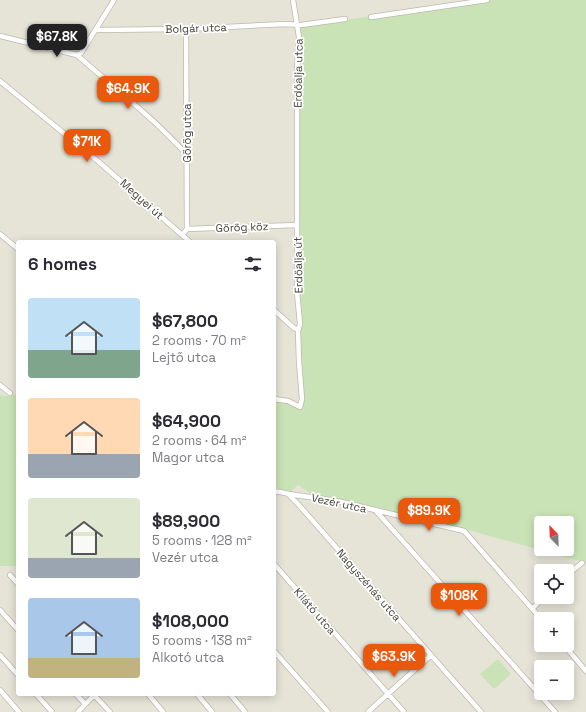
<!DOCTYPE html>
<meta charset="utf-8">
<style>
:root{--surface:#fff;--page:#f7f7f7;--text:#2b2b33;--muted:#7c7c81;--accent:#ea580c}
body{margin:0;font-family:"Space Grotesk",sans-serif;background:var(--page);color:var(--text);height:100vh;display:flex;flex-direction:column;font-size:15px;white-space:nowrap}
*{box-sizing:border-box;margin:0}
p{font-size:13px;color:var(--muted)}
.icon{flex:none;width:22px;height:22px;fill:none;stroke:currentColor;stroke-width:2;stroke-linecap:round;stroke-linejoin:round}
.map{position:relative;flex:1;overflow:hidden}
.drawer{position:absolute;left:16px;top:240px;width:260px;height:456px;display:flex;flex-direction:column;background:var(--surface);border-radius:4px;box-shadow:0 2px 10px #0003}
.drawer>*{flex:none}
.needle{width:26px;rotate:337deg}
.buttons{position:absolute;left:534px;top:516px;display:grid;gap:8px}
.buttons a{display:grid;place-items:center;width:40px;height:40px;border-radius:4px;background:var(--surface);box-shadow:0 2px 10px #0003;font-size:20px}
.price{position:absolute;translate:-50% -34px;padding:0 9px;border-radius:8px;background:var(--accent);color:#fff;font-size:13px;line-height:26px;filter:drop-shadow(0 1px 2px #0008)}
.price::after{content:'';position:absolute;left:50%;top:24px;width:12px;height:9px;margin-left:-6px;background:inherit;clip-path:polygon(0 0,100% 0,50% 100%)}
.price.selected{background:#222;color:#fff}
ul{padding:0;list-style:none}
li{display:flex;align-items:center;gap:12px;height:100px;padding:0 12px}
li span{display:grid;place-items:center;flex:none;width:112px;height:80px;border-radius:4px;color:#555}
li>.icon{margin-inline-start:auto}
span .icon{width:48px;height:48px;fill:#fffc;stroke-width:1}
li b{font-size:17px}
h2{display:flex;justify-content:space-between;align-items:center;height:48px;padding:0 12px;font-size:17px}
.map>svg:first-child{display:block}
.residential{fill:#e6e3d7;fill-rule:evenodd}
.green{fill:#cae3b6;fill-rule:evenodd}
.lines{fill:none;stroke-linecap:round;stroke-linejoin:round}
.minor-casing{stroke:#bdb9ac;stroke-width:6}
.minor{stroke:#fff;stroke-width:4.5}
.labels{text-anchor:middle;stroke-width:3.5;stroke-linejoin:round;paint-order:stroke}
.street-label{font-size:11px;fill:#464238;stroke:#fff}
</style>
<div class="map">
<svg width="586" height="712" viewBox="0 0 586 712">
<rect width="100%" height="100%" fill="#f3f1e9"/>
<path class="residential" d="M0,0h480l-179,388 -1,19 -26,-12v-153h-256v152l-12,2 -6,-1z
M298,485l14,10 69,14 83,20 122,34v149h-586v-146l5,-1 13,1v128h256v-207l7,4 15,-4zM541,571h26v26h-26zM541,619h26v26h-26zM541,667h26v26h-26z"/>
<path class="green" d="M480,0h106v563l-122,-34 -83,-20 -69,-14 -14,-10 -10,9 -14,-7v-92l25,12 2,-3 -5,-379 49,-5zM541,523h26v26h-26z
M18,394v172h-18v-171l6,1z
M498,659l13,15 -17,15 -14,-15z"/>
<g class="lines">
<g class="minor-casing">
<path id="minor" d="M371,17l116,-17
M96,30l90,-1 99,-5 16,1 44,-6
M0,36l77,19 4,-2 33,-53
M77,55c37,33 77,63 110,100
M0,81l99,81 91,80
M187,229l110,-4
M0,234l18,15
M182,235l5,-6 -1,-200
M274,310l20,18 4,2
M0,385l10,8
M274,399l14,2 12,6 2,-8 -3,-37 -1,-31 2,-7 -3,-32v-221l2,-34 -6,-37
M274,492c6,-1 10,1 15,2 16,3 32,4 48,7l127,30 77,88
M288,494l10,10 183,208
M376,511l179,201
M274,564l130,148
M10,575l8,9
M567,575l15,-12
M532,609l12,-12
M0,610l18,20
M564,645l22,26
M274,651l54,61
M0,655l18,20
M0,690l19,22
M36,694l16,18
M76,694l9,10
M148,694l15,18
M197,694l15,18
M230,694l15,18
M94,695l16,17
M78,712l17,-18
M368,712l63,-57"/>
</g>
<use href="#minor" class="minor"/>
</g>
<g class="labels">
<g class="street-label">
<text transform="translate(196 28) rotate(-2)" y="4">Bolgár utca</text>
<text transform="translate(298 73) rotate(-89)" y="4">Erdőalja utca</text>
<text transform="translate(187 133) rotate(-90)" y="4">Görög utca</text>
<text transform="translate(142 199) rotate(42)" y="4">Megyei út</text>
<text transform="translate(242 227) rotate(-2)" y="4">Görög köz</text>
<text transform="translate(298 265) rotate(-91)" y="4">Erdőalja út</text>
<text transform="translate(339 503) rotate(12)" y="4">Vezér utca</text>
<text transform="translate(369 585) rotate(49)" y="4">Nagyszénás utca</text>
<text transform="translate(315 611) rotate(49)" y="4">Kilátó utca</text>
</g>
</g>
</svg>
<div class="buttons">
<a><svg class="needle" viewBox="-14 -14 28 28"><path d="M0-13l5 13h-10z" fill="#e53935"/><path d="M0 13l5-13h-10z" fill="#7c7c81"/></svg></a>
<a><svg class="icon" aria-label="locate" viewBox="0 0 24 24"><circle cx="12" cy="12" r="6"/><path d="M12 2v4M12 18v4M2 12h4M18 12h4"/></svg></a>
<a>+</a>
<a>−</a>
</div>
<b class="price selected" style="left:57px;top:58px">$67.8K</b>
<b class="price" style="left:128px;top:110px">$64.9K</b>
<b class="price" style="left:87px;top:163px">$71K</b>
<b class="price" style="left:429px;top:532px">$89.9K</b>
<b class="price" style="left:459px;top:617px">$108K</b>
<b class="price" style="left:394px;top:678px">$63.9K</b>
<section class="drawer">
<h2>6 homes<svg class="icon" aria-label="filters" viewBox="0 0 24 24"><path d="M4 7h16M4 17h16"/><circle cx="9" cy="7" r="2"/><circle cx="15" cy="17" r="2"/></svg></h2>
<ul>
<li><span style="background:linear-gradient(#bfe0f5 65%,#7fa58c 0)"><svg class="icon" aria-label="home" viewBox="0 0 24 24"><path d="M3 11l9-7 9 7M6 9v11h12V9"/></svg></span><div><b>$67,800</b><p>2 rooms · 70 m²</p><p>Lejtő utca</p></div></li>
<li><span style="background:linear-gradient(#ffd9b3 70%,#9aa5b1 0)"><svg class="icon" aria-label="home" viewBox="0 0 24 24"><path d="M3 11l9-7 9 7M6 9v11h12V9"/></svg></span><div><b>$64,900</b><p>2 rooms · 64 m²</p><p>Magor utca</p></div></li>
<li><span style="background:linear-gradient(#dfe7d0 75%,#9aa5b1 0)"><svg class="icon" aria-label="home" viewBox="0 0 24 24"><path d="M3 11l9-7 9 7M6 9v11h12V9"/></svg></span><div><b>$89,900</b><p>5 rooms · 128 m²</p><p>Vezér utca</p></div></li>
<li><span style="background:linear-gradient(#a9c7e8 75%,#c2b280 0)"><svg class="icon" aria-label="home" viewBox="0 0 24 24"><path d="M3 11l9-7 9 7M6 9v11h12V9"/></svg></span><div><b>$108,000</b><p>5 rooms · 138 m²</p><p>Alkotó utca</p></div></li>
</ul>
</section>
</div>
